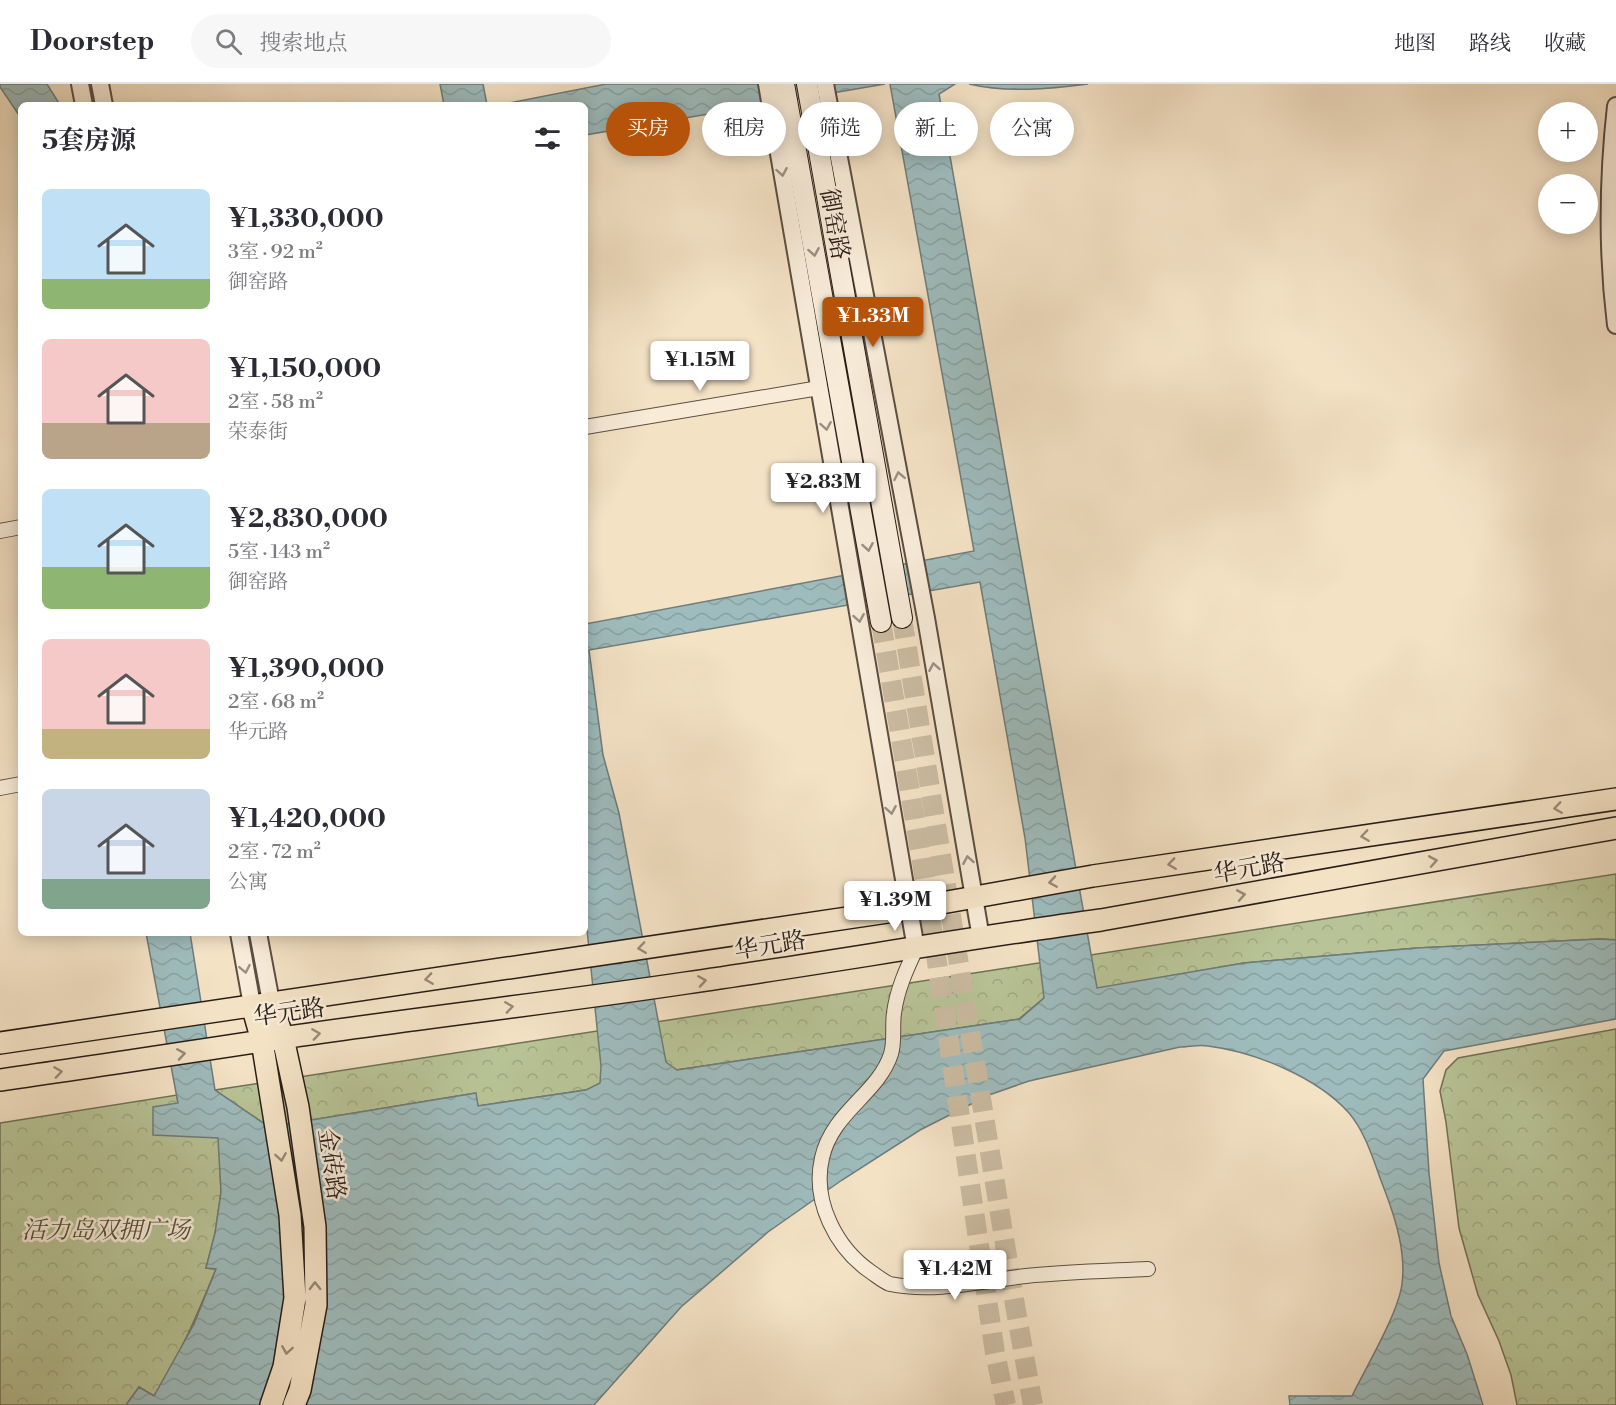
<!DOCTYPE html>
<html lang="zh">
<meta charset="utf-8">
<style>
:root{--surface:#fff;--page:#f7f7f7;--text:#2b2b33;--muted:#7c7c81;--line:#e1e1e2;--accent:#b45309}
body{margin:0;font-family:"Libre Bodoni","Noto Serif SC",serif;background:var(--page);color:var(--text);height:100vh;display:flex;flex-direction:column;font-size:22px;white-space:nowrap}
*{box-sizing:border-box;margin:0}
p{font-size:20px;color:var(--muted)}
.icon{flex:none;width:33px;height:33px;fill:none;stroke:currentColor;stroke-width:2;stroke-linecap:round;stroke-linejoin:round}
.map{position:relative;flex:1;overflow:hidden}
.details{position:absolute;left:18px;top:18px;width:570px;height:834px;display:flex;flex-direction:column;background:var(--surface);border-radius:9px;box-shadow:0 3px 15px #0003}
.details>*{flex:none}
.banner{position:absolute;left:606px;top:18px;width:570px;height:54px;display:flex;gap:12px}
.controls{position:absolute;left:1538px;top:18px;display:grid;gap:12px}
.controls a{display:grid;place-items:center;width:60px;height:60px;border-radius:50%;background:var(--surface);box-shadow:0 3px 15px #0003;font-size:30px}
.price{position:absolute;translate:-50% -51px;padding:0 14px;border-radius:6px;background:#fff;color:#222;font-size:20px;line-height:39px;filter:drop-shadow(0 2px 3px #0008)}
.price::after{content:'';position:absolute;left:50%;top:36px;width:18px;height:14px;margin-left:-9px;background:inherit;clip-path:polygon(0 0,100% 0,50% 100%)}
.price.on{background:var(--accent);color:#fff}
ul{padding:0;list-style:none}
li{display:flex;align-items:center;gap:18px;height:150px;padding:0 24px}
li span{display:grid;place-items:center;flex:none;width:168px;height:120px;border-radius:9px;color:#555}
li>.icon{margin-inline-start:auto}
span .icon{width:72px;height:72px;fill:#fffc;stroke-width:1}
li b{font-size:26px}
h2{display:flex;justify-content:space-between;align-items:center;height:72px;padding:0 24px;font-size:26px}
.tag{padding:0 21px;border-radius:27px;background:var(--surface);box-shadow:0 3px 15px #0003;font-size:21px;line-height:54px}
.tag.on{background:var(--accent);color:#fff}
header{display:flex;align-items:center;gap:36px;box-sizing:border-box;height:84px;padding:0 30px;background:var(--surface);border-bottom:2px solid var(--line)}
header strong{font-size:28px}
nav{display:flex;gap:33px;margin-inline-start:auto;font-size:21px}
.search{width:420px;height:54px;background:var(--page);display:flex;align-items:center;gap:15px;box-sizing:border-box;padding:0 21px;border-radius:33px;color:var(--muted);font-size:22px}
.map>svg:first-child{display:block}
.park{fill:url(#park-crowns);stroke:#707057;stroke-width:1.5}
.water{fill:url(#water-waves);stroke:#6f7c7b;stroke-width:1.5;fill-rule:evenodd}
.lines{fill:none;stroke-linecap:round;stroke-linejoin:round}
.secondary-tunnel{stroke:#cbbba2;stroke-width:20;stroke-dasharray:20 10;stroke-linecap:butt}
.minor-casing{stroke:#5b4e42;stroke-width:16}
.tertiary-casing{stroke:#5b4e42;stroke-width:20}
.secondary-casing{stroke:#281d17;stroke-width:22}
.primary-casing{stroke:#281d17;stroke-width:24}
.minor{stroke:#f8ecd9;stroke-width:14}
.tertiary{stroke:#f8ecd9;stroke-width:16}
.secondary{stroke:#f8ecd9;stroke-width:20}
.primary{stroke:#f4e2c5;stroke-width:21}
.oneway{stroke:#9a8f82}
.oneway2{stroke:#988977}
.labels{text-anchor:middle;stroke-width:5;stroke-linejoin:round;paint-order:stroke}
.street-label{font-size:24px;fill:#281d17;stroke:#f8ecd9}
.park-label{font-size:24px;font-style:italic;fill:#534f3d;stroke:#f8ecd9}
</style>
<header>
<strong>Doorstep</strong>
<div class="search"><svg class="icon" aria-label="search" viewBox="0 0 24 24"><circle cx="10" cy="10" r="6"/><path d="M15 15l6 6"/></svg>搜索地点</div>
<nav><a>地图</a><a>路线</a><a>收藏</a></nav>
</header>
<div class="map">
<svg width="1616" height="1321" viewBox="0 0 1616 1321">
<defs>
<pattern id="park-crowns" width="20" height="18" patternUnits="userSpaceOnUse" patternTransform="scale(1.5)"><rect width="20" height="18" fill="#b8c497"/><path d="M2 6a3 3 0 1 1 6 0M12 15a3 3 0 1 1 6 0" fill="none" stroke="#9ea881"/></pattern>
<pattern id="water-waves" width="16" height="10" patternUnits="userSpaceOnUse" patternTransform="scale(1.5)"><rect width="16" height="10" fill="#9ebcbd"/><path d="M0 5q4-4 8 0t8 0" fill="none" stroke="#88a1a2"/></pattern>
</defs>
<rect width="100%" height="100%" fill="#f4e2c5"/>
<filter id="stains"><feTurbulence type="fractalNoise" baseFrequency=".00333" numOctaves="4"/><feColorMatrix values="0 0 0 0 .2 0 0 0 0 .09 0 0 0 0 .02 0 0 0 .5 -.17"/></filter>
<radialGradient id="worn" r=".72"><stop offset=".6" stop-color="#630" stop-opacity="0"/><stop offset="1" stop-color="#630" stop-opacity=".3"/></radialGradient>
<path class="park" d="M1616,790v66l-16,-1 -183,9 -173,15 -200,35 -25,21 -343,51 -90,20 -108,16 -3,-13 -206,34 -54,-37z
M1616,945v376h-99l-6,-30 -12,-34 -21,-46 -19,-67 -13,-106 -6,-31 6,-21 12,-12z
M177,1011l1,8 41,35 2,54 -6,42 -9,34 10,1c-18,44 -36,87 -62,127l-15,-9 -13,18h-126v-282z"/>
<path class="water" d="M0,0h47l13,21h-39v21l-2,-11 -19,-28z
M440,0h43l4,21h-43z
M606,0h279l-300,51v-30h-86z
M890,0h65l-16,10 158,894 147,-25 173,-15 183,-9 16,1v79l-172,32 -21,28 6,94 10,90 12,53 16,38 16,51h-193l-1,-9h63c14,-29 46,-82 50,-112 4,-31 -6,-64 -17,-93 -10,-25 -18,-57 -36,-78 -32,-36 -94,-61 -141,-67 -9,-2 -19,1 -28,1l-151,34 -40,14 -69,35 -78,50 -74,52 -87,75 -87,98h-468l13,-18 15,9 40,-72 22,-55 -10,-1 9,-35 6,-41 -3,-54 -65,-3v-28l25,-4 -32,-170h44l25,157 54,37 207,-34 2,13 108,-16 14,-7 1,-17 -16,-156v-286l389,-73zM980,498l45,256 19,160 -24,21 -343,51 -11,-8 -47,-249 -16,-58 -14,-105z
M969,0h119c-39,5 -80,9 -119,0z"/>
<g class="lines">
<path class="secondary-tunnel" d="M902,534l114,693 17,94
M881,538l42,246 72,485 11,52"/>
<g class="minor-casing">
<path id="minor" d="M585,343l234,-39
M0,447l21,-4
M0,704l21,-4
M916,865c-10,21 -19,41 -22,64 -2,13 1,28 -3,41 -13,40 -59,58 -69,104 -10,43 14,90 49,114 6,4 13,10 19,12 44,9 92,-3 136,-8 40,-4 81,-5 122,-7"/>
</g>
<g class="tertiary-casing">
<path id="tertiary" d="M80,0l4,21
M100,0l4,21
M767,0l149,865
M825,0l101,534 55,320
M1616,22c-8,72 -9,146 0,219
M239,849l13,72
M258,849l13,69"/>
</g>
<g class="secondary-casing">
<path id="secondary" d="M784,0l97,538
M807,0l95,534"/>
</g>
<g class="primary-casing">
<path id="primary" d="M271,918l12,36 15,69 17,120 1,78 -16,85 -6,15
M252,921l10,36 28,174 5,83 -11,69 -13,38
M0,959l908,-134 185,-33 523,-77
M0,996c94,-13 188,-28 282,-42 135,-20 270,-35 404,-55 139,-20 276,-44 415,-63l515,-92"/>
</g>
<use href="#minor" class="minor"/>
<use href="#tertiary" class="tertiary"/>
<use href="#secondary" class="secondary"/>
<use href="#primary" class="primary"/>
</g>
<defs><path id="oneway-chevron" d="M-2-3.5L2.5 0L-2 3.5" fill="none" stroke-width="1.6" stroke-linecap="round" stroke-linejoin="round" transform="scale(1.5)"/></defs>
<g class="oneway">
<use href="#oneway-chevron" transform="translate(782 88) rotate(80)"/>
<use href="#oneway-chevron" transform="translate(814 168) rotate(80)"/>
<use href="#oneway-chevron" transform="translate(826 342) rotate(80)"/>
<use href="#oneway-chevron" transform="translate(899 392) rotate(-101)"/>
<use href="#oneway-chevron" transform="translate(868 463) rotate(80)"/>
<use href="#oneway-chevron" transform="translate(859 534) rotate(80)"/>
<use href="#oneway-chevron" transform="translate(934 583) rotate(-100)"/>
<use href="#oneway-chevron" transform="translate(891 726) rotate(80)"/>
<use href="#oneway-chevron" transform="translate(968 776) rotate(-100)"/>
<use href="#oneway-chevron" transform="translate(245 885) rotate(79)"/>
</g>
<g class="oneway2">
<use href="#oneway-chevron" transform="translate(1558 724) rotate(172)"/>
<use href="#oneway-chevron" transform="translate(1365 752) rotate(172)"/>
<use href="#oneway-chevron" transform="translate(1433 777) rotate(-10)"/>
<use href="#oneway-chevron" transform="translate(1172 780) rotate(172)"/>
<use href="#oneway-chevron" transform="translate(1053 798) rotate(171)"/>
<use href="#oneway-chevron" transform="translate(1241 811) rotate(-10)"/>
<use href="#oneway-chevron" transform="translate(642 864) rotate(172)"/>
<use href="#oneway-chevron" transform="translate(429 895) rotate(172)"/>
<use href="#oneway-chevron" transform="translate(702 897) rotate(-9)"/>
<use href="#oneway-chevron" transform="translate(509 923) rotate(-8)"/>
<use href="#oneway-chevron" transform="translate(316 950) rotate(-8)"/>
<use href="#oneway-chevron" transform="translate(181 970) rotate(-9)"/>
<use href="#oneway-chevron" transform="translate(58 988) rotate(-8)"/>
<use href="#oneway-chevron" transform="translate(281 1073) rotate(81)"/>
<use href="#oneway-chevron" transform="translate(315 1202) rotate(-91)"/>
<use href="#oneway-chevron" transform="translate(287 1266) rotate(99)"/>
</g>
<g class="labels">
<g class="street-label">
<text transform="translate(835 140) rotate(80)" y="8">御窑路</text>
<text transform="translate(1249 784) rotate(-10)" y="8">华元路</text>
<text transform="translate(770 861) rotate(-9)" y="8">华元路</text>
<text transform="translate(289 928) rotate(-8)" y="8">华元路</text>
<text transform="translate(332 1080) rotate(82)" y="8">金砖路</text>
</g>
<g class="park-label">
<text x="106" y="1154">活力岛双拥广场</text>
</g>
</g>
<rect width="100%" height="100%" filter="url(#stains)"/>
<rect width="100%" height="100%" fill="url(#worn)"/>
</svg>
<div class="controls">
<a>+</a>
<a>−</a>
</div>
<b class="price on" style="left:873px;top:264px">¥1.33M</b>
<b class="price" style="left:700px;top:308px">¥1.15M</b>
<b class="price" style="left:823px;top:430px">¥2.83M</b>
<b class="price" style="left:895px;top:848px">¥1.39M</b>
<b class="price" style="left:955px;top:1217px">¥1.42M</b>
<div class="banner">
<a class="tag on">买房</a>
<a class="tag">租房</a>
<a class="tag">筛选</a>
<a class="tag">新上</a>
<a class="tag">公寓</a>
</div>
<section class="details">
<h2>5套房源<svg class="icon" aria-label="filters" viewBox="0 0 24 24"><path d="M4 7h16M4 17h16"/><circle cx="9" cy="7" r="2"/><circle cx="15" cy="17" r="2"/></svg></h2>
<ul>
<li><span style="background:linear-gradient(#bfe0f5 75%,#8fb573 0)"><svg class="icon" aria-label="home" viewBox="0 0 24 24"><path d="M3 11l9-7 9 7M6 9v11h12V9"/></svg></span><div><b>¥1,330,000</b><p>3室 · 92 m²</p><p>御窑路</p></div></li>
<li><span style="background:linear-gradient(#f6c9c9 70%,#b9a48a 0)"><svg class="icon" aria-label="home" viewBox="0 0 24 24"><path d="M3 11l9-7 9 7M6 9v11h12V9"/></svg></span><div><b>¥1,150,000</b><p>2室 · 58 m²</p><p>荣泰街</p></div></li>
<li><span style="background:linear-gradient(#bfe0f5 65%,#8fb573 0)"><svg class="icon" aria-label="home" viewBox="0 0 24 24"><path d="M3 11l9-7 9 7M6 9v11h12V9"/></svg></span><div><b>¥2,830,000</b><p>5室 · 143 m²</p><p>御窑路</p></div></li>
<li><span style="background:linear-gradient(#f6c9c9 75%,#c2b280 0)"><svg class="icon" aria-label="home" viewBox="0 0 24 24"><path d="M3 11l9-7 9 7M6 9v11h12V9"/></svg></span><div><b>¥1,390,000</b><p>2室 · 68 m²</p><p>华元路</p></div></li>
<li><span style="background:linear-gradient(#c9d6e8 75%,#7fa58c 0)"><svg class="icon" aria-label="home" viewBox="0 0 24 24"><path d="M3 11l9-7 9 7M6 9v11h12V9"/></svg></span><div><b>¥1,420,000</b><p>2室 · 72 m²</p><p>公寓</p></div></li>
</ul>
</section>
</div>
